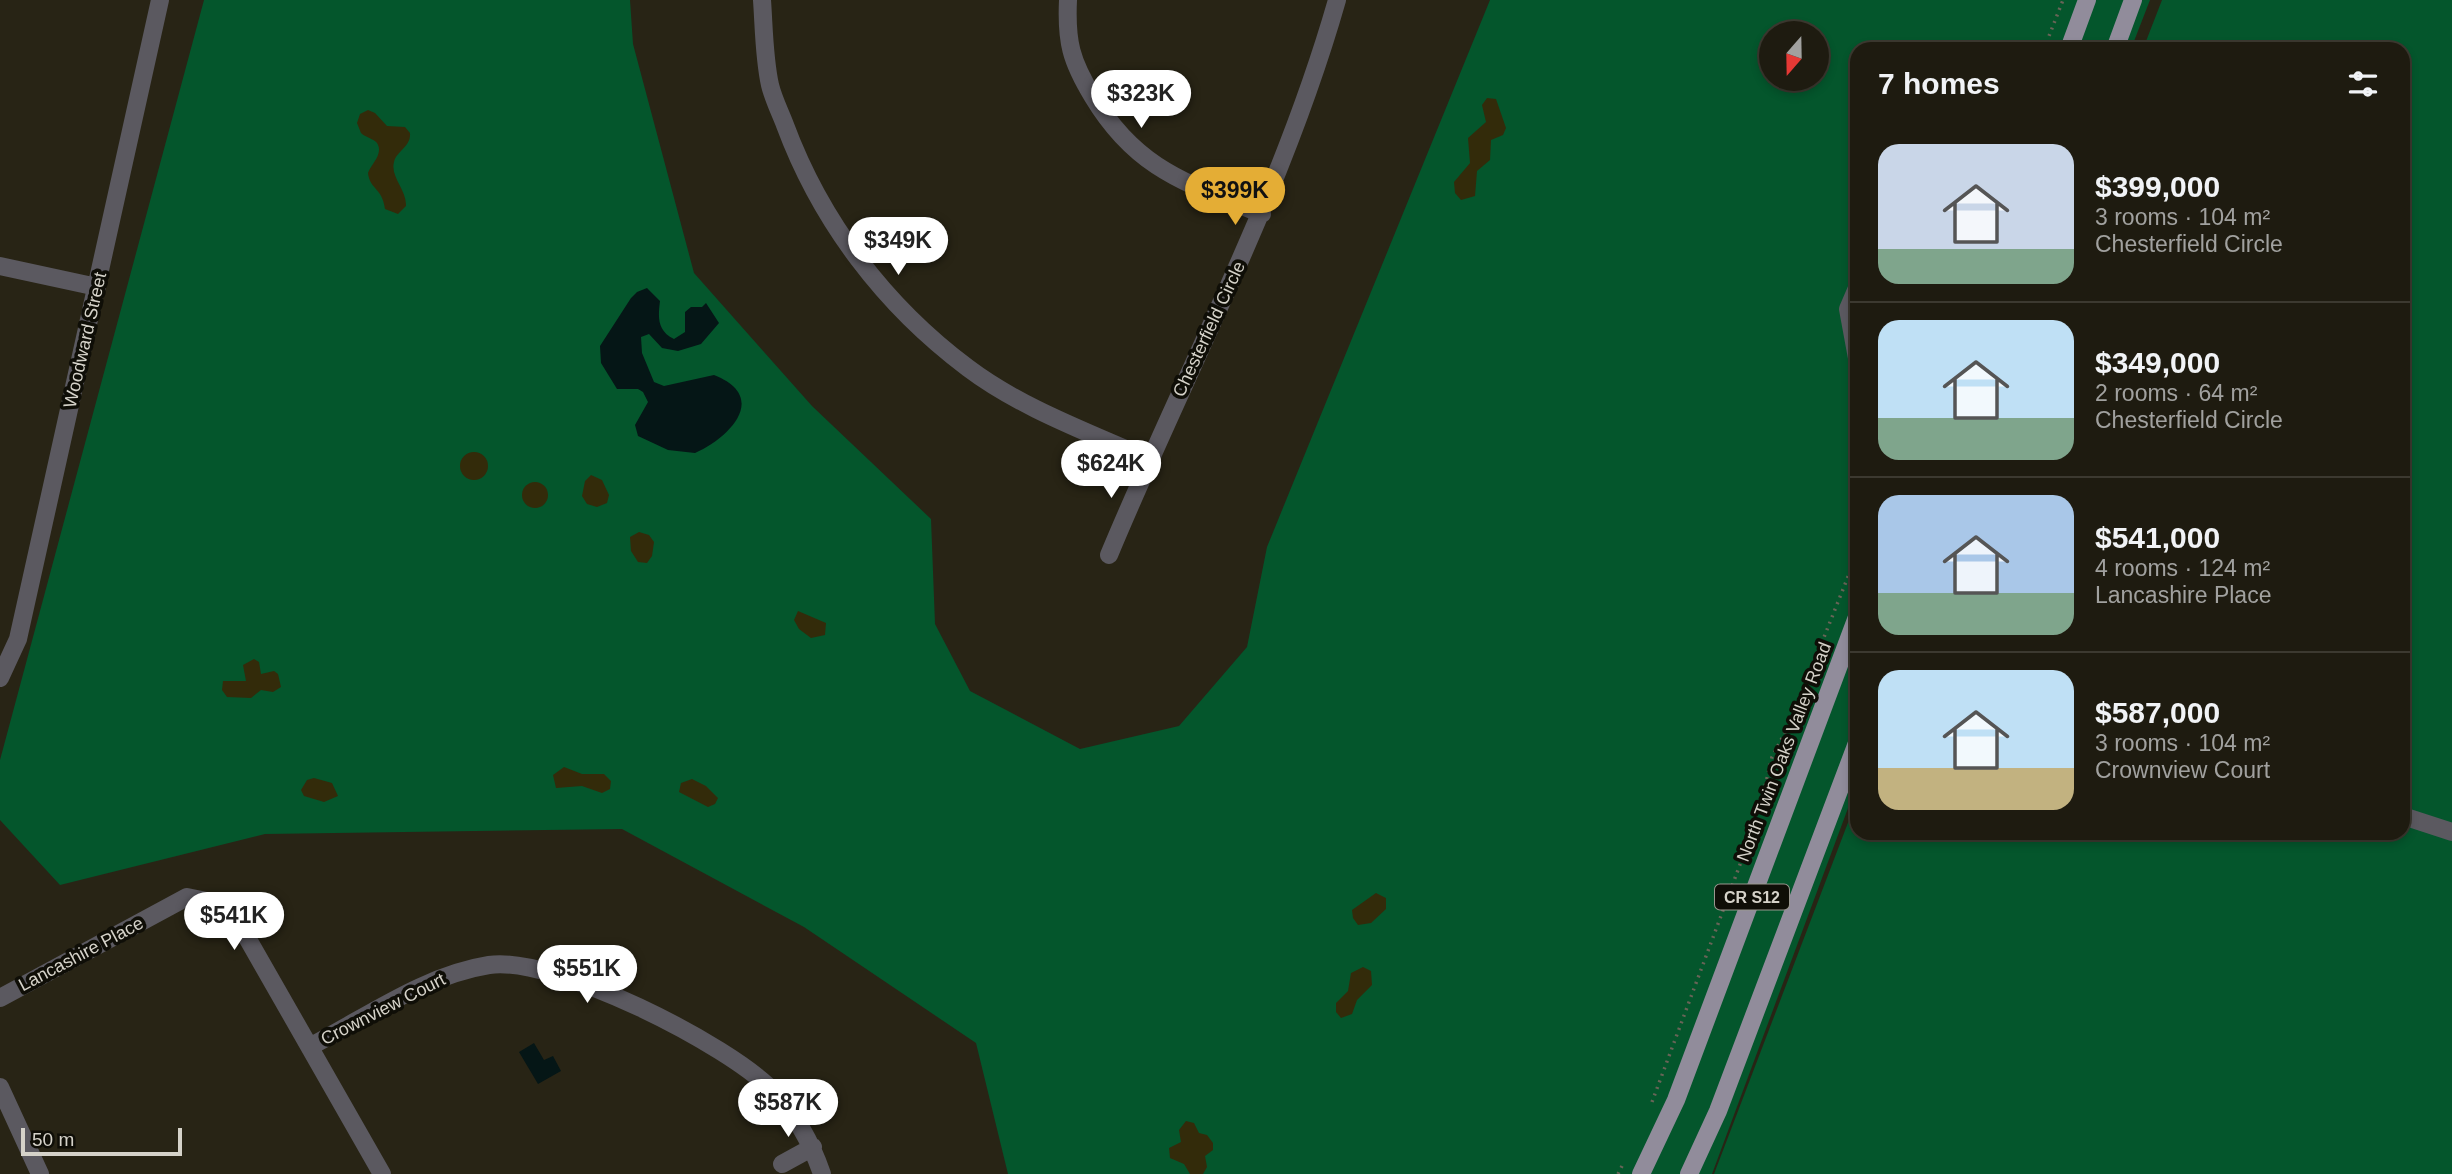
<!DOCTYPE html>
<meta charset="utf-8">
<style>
:root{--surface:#1e1b10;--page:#262419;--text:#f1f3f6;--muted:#a1a19f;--line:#3c3930;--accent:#e4ad35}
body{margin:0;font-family:Helvetica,sans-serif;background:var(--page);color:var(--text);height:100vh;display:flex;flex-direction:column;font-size:26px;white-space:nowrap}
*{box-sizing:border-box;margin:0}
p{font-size:23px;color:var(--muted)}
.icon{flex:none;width:38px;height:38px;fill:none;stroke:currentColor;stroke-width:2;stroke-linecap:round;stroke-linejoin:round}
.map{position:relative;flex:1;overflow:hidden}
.details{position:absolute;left:1850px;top:42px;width:560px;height:798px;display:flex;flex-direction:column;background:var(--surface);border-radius:21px;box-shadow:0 4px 10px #0003,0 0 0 2px var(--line)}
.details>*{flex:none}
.needle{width:46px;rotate:200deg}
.tools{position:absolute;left:1759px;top:21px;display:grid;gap:14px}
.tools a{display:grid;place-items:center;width:70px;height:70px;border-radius:50%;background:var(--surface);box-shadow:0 4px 10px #0003,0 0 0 2px var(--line);font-size:35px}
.scale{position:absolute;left:21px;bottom:18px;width:161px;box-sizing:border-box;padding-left:7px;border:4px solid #d5d2c9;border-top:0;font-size:19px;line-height:24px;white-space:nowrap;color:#d5d2c9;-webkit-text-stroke:5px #0f0e07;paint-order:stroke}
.price{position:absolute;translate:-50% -60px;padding:0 16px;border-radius:24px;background:#fff;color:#222;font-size:23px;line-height:46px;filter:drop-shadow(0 2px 4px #0008)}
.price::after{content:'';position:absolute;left:50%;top:42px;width:21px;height:16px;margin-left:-10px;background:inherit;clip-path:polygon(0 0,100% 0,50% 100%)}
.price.selected{background:var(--accent);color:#111}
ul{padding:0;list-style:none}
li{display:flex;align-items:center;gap:21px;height:175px;padding:0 28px}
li+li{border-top:2px solid var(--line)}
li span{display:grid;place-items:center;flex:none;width:196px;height:140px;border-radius:21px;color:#555}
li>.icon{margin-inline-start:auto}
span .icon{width:84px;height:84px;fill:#fffc;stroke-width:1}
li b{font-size:30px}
h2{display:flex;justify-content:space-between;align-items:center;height:84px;padding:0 28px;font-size:30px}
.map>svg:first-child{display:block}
.green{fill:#04562c;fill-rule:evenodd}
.sand{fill:#332b0a}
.water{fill:#051616}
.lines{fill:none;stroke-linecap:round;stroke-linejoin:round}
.path{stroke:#686457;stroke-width:3.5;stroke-dasharray:2 5;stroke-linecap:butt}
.minor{stroke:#5b5960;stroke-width:18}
.major{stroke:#918c9b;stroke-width:18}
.labels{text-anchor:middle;stroke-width:7;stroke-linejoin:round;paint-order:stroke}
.shield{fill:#0f0e07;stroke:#9a978f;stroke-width:2}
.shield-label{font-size:16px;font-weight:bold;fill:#d5d2c9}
.street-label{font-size:18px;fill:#d5d2c9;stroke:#0f0e07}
</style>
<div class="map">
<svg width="2452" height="1174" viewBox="0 0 2452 1174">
<rect width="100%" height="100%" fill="#282415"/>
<path class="green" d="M204,0h426l3,44 61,229 118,133 119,113 4,105 35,67 110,58 99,-23 68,-79 20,-100 223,-547h660l-19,49h-274v735l-145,390h-704l-32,-131 -172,-116 -182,-98 -357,5 -205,51 -60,-65v-60zM1771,33h45v46h-45z
M2162,0h290v1174h-738l143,-375v34h546v-784h-260z"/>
<path class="sand" d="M1487,98l9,1 10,29 -3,7 -12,5 -1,20 -13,11 -2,25 -14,4 -6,-7 -1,-11 16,-19 -2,-25 18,-16 -4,-17z
M368,110l7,3 12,13 18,1 5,6c1,14 -13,17 -16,29 -4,15 13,28 12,44l-8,8 -13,-5c-3,-22 -15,-19 -17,-36 3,-9 16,-19 9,-30 -3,-4 -12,-6 -16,-10l-4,-10 3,-9z
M460 466a14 14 0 1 1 28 0a14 14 0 1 1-28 0Z
M591,475l11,5 7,15 -2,8 -10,4 -10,-3 -5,-8 3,-15z
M522 495a13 13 0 1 1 26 0a13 13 0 1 1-26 0Z
M639,532l10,3 5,7 -2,14 -5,7 -9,-1 -7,-11 -1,-14z
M798,611l28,12 -1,12 -14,3 -12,-9 -5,-9z
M254,659l5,3 2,12 13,-3 4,3 3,13 -8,5 -12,-2 -10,8 -24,-1 -5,-7 1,-9h23l-3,-16z
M564,767l18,7h22l7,7 -1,8 -8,4 -20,-7 -26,2 -3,-13z
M314,778l18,5 6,13 -14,6 -20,-6 -3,-6 6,-10z
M692,779l14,7 12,12 -3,6 -7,3 -29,-15 2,-9z
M1376,893l10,5v11l-15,14 -13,2 -5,-7 -1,-8z
M1363,967l8,4 1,14 -15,15 -5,14 -11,4 -5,-6v-9l12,-12 3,-18z
M1186,1121l8,2 5,10 8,2 6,8v7l-8,6 2,11 -4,7h-13l-6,-10 -14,-6 -1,-10 12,-6 -2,-12z"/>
<path class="water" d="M647,288l13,13c-2,16 -3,30 14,38l11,-7v-20l6,-5h11l4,-4 13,20 -18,21 -23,7 -16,-3 -13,-14 -8,3 1,16 12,29 10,4 50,-11c56,22 15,63 -19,78l-27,-3 -30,-14 -3,-11 13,-23 -5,-10 -5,-3h-21l-16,-26 -1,-17 31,-48 6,-6z
M534,1043l10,17 9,-4 8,15 -23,13 -19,-32z"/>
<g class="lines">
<path class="path" d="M2044,49l19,-49
M1652,1102l106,-286 14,-59 18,-34 67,-169
M1618,1174l4,-8"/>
<path class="minor" d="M762,0c2,28 2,58 8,85 3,13 10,27 15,40 36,97 100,181 183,243 53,40 120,64 180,91
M1068,0c-2,42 3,61 25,97 44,73 94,86 169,117
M0,266l97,21
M1857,288l-9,21 9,49
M1109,555c77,-185 173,-362 228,-555
M0,678l18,-39 142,-639
M2403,816l49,16
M0,998l187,-101 34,7 16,16 145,254
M311,1046c56,-29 114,-71 178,-81 64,-10 241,80 285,127 22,23 38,53 48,82
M0,1087l40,87
M782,1164l31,-17"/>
<path class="major" d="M2069,49l18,-49
M2115,49l18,-49
M1641,1174l35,-74 181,-483
M1689,1174l29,-63 139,-368"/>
</g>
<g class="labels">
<rect class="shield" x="1715" y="884.5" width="74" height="25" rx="5"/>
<g class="shield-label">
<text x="1752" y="903">CR S12</text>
</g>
<g class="street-label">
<text transform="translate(1209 329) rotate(-65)" y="6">Chesterfield Circle</text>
<text transform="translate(85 340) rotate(-77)" y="6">Woodward Street</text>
<text transform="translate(1784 752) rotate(-69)" y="6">North Twin Oaks Valley Road</text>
<text transform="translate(81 954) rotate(-28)" y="6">Lancashire Place</text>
<text transform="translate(383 1009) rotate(-27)" y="6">Crownview Court</text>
</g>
</g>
</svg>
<div class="tools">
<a><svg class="needle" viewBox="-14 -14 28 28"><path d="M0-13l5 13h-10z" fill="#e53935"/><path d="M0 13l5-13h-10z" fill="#a1a19f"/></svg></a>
</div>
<div class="scale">50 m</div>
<b class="price" style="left:1141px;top:130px">$323K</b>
<b class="price selected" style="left:1235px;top:227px">$399K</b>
<b class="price" style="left:898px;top:277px">$349K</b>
<b class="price" style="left:1111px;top:500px">$624K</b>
<b class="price" style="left:234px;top:952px">$541K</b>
<b class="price" style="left:587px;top:1005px">$551K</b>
<b class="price" style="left:788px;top:1139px">$587K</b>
<section class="details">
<h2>7 homes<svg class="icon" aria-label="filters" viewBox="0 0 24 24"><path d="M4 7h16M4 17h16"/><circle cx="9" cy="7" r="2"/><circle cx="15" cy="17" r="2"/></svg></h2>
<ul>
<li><span style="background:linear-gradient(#c9d6e8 75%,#7fa58c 0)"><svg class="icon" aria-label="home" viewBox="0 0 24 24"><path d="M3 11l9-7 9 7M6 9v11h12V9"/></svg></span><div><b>$399,000</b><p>3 rooms · 104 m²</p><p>Chesterfield Circle</p></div></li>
<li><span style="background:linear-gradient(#bfe0f5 70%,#7fa58c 0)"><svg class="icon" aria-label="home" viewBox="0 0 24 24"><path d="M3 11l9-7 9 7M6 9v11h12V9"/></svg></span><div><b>$349,000</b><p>2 rooms · 64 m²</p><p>Chesterfield Circle</p></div></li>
<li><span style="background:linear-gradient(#a9c7e8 70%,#7fa58c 0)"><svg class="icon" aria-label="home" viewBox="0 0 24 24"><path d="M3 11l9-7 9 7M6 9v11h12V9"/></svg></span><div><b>$541,000</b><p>4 rooms · 124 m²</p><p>Lancashire Place</p></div></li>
<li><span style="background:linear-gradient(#bfe0f5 70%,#c2b280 0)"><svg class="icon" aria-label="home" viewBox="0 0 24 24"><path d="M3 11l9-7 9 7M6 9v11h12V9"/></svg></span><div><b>$587,000</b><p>3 rooms · 104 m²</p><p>Crownview Court</p></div></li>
</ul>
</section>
</div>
